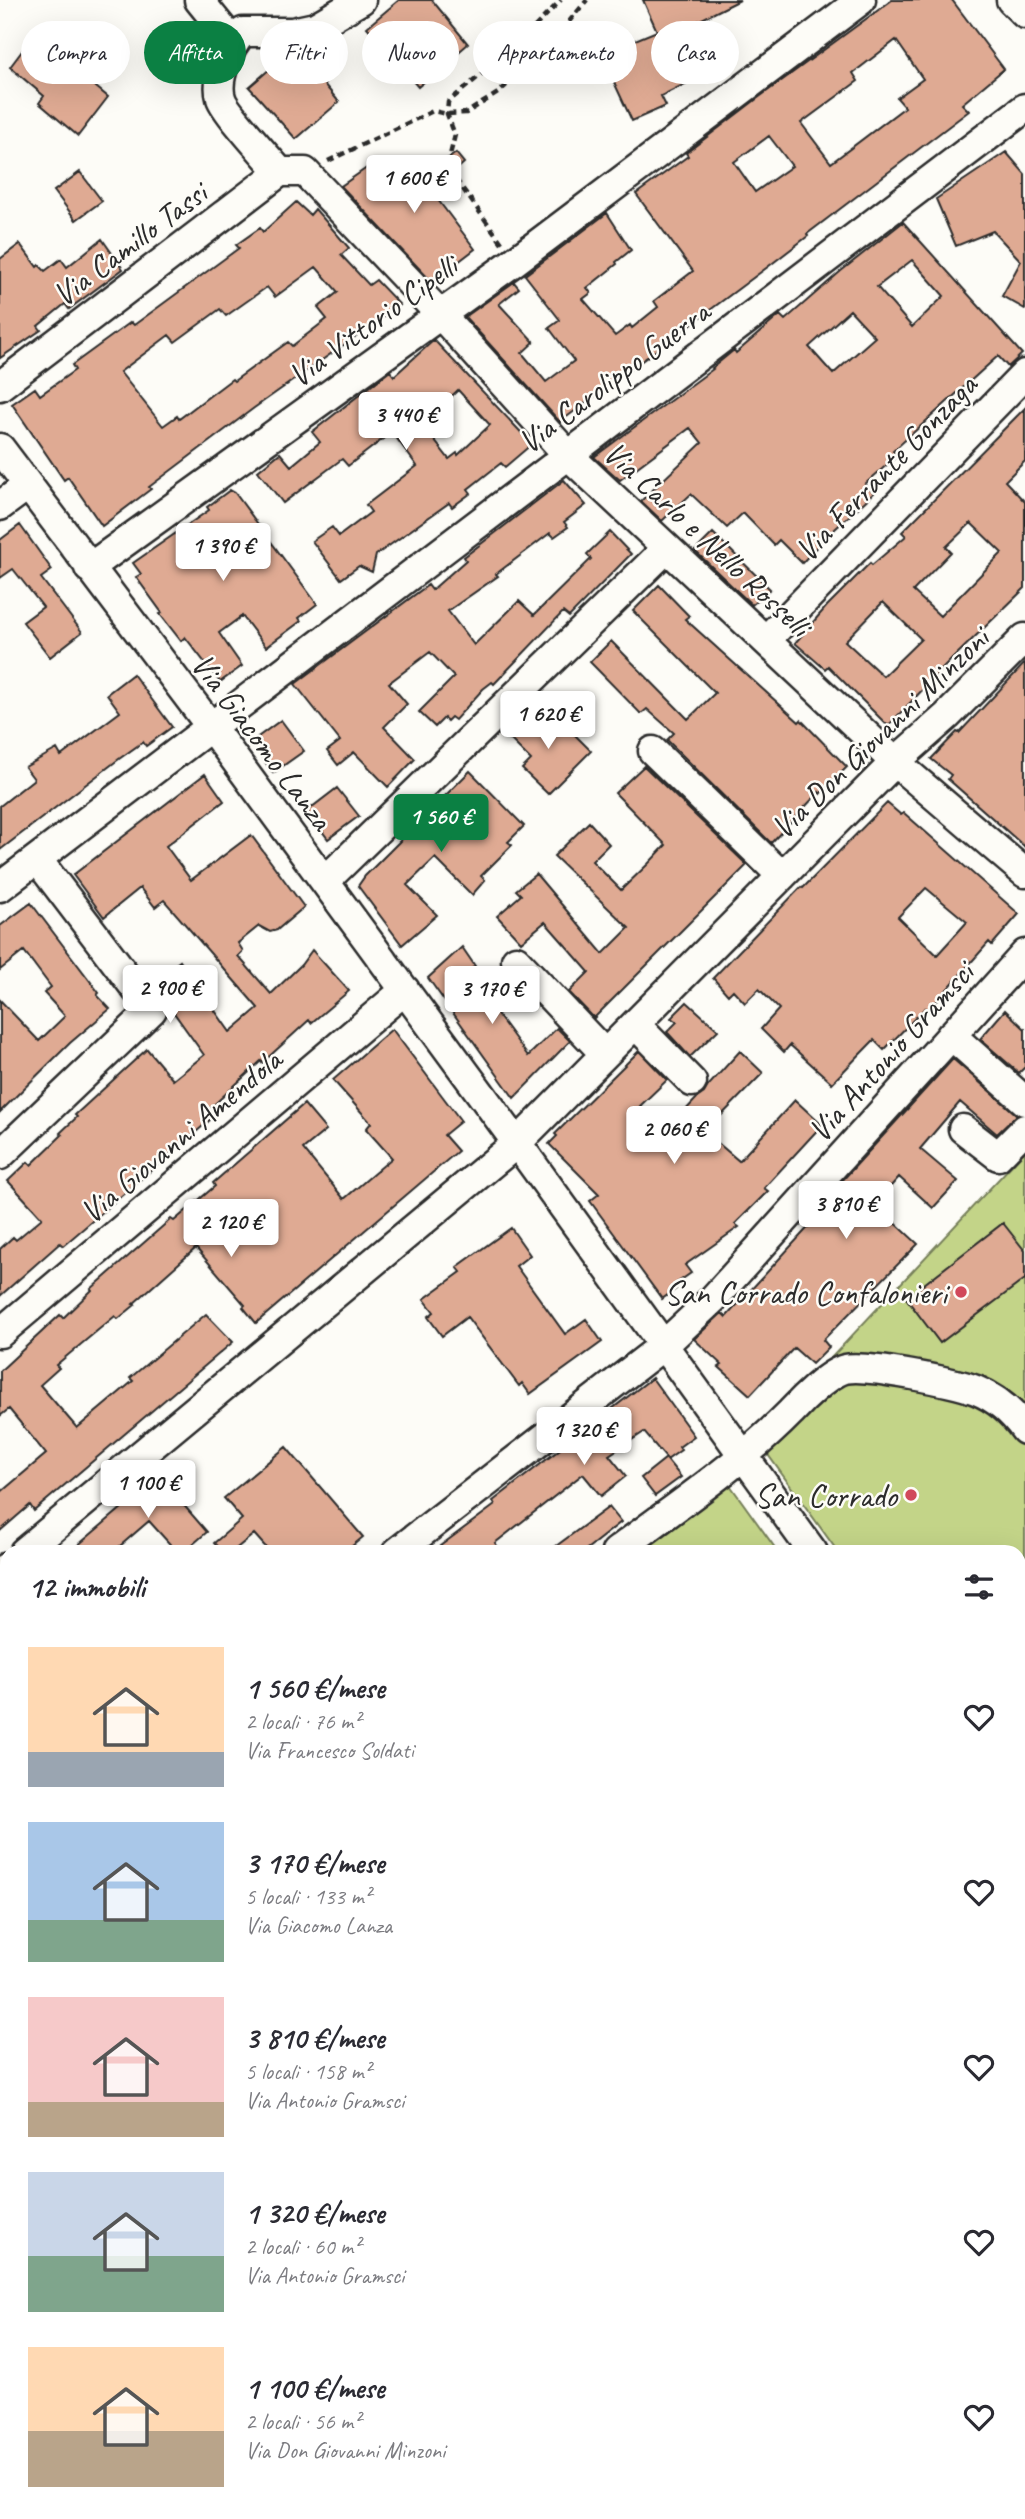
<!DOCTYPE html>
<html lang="it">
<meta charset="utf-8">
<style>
:root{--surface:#fff;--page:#f7f7f7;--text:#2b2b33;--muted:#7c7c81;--accent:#0b8043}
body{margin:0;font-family:Caveat,sans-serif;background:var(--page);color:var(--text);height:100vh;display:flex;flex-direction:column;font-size:26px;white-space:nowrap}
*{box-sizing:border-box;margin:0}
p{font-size:23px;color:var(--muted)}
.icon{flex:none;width:38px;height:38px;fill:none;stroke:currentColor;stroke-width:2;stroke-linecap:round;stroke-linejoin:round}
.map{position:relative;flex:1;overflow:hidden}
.drawer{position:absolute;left:0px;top:1545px;width:1026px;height:975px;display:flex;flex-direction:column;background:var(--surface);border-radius:21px 21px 0 0;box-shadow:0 7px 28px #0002}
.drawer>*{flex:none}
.banner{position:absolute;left:21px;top:21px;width:984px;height:63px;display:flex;gap:14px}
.price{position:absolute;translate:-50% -60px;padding:0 16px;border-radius:7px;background:#fff;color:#222;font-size:23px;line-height:46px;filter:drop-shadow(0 2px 4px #0008)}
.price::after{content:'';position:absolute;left:50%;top:42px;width:21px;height:16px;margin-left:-10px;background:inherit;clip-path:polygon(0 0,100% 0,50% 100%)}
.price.selected{background:var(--accent);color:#fff}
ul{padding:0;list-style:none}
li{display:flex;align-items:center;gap:21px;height:175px;padding:0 28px}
li span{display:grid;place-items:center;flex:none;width:196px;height:140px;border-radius:0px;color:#555}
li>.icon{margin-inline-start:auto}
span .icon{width:84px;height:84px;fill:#fffc;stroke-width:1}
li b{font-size:30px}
h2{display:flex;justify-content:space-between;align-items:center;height:84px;padding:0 28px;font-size:30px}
.chip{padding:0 24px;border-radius:32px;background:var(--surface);box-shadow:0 7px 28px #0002;font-size:24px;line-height:63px}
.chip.selected{background:var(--accent);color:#fff}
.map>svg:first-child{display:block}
.built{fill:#f4e3d9}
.green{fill:#c3d488;stroke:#77805a;stroke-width:2}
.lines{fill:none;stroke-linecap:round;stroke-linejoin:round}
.stream{stroke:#66969e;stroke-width:7}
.building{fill:#dfaa93;stroke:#2b2b2b;stroke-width:2;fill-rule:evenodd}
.minor-casing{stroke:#2b2b2b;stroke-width:33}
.major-casing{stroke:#2b2b2b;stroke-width:40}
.path{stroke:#2b2b2b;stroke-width:4.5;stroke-dasharray:7 5;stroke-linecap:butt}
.minor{stroke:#fdfcf7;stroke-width:28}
.major{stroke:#fdde96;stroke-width:35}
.poi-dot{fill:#d1495b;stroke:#fdfcf7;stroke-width:2.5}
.labels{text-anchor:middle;stroke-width:5;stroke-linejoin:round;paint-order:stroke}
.street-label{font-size:33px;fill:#2b2b2b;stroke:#fdfcf7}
.poi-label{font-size:33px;fill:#2b2b2b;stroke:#fdfcf7;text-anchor:end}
</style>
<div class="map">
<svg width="1025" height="2519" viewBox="0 0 1025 2519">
<rect width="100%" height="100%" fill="#fdfcf7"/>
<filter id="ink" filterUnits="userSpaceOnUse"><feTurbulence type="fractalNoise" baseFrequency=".0143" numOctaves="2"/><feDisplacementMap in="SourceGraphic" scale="14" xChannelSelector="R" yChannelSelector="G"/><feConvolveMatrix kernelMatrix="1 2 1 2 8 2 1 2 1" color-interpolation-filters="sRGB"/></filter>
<g filter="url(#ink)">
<path class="built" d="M7,1584v395l-7,5v-395z"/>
<path class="green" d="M1025,1151v661l-7,-9v-251h-180l-82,-114z
M725,1478l53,74h-150z
M6,1583l1,1v90l-7,-8v-77z
M7,1875v104l-7,5v-104z"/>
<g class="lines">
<path class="stream" d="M1018,2128l7,-1
M0,2306l7,-1"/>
</g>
<path class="building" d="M399,0h33l36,44 -50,43 -51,-60z
M643,0h97l-62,31 16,32 -7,3 6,14 -32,16 5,10 -34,15 -31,-67 56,-23z
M892,0h60l52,69 -42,35 7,7 -162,123 1,2 -39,30 -209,156 -95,-105 49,-35 5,6 -20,16 35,38 -12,11 24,29 28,-21 -25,-33 11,-8 -35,-45 82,-62 24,37 -15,12 1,2 -30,24 4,5 -8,6 32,37 15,-11 2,3 26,-21 -4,-6 39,-30 -57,-77 52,-38 -2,-3 72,-55zM896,40l27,39 -26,19 8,9 -74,56 -30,-40 57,-42 -5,-8zM769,136l23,30 -37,26 -21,-30z
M40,27l38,33 -6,7 36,30 -30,39 -39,-33 5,-7 -34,-29z
M294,48l45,54 -43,37 -47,-52z
M1006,152l19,22v135l-23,-13 19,-35 -28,-30 -37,15 -20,-47z
M456,153l8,10 -32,29 43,57 -43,33 -91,-96 27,-19 11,13 25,-19 14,20z
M80,172l22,29 -26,19 -22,-29z
M296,202l14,13 5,-6 34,39 -8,7 28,30 7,-5 24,25 -146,103 -105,79 2,2 -49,37 -34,-49 -4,3 -52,-76 23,-16 5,7 35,-25 -3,-5 59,-43 3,3 105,-77 -3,-3 24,-17 3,4zM316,267l22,25 -20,16 9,11 -35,27 -4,-4 -54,39 -2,-2 -53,40 -2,-3 -14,10 -43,-54 49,-37 6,7 45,-33 6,7 41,-29 8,10z
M903,222l119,132 -14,13 -10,-11 -105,95 4,5 -32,28 9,9 -52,48 -20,22 -23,-23 -5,5 -31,-32 -16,15 -36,-34 -29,27 -21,-20 61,-58 -12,-15 -70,52 -26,-23 119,-88 -1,-1 22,-18 2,3 44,-38 5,5 56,-49zM912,260l32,36 -32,31 -35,-40zM850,310l25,27 -42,37 -24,-27z
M102,239l21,30 -54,40 -4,-5 -27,22 3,4 -41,28v-99l20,-15 17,23 2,-2 6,6 16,-12 6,8z
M434,340l98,104 -27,23 -4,-4 -33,26 3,4 -19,14 -3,-4 -73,52 -4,17 -13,-6 -18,13 -29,-38 20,-14 7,9 32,-24 -5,-7 51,-39 -25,-34 -44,34 -6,-7 -59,44 -25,-32 22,-18 11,13 29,-24 -8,-10 78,-61 4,5zM458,390l32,35 -32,30 -1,-2 -8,6 -25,-32 4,-3 -2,-3z
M1025,408v53l-20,20 20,21v86l-77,75 -60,63 -60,-60 -3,3 -30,-26 32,-37 43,-43 2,2 34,-29 -4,-4zM971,523l31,30 -62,63 -27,-25 38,-39 -5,-5zM883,602l38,37 -38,37 -38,-35z
M564,480l22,25 -22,17 4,5 -14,10 -4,-4 -54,41 2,2 -50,35 26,34 45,-44 15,14 57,-56 -4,-5 23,-22 21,22 -62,63 -6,-5 -69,72 -2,-2 -9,7 -28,31 -4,-3 -4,4 -3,-3 -9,9 -16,-15 35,-35 -24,-25 -41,31 18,21 -23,23 31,32 -27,28 -34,-35 -16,13 -11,-14 13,-10 -45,-57 133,-99 4,5 34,-30 -2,-3z
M230,490l5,3 82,111 -18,14 2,3 -35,26 -24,-31 -23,17 23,33 -22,16 -35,-45 -4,4 -21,-27 2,-1 -26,-36 5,-3 -8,-11 76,-53 -2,-3z
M20,525l32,45 -11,8 41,54 -32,25 -27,-35 20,-15 -30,-38 -13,9v-38z
M713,533l57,56 -18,16 -57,-54z
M659,585l30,31 -4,3 114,103 2,-2 46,47 -27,27 -1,-2 -48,51 -104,-103 7,-7 -27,-24 -6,5 -51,-52 21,-21 77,78 27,-26 -82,-82z
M1025,663v184l-77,-68 3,-4 -20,-16 26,-27 2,1z
M133,674l39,53 -26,19 -3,-4 -24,17 -119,91v-44l34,-27 -9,-12 32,-18 4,7 59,-44 -13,-18z
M535,711l23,23 8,-8 25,25 -43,43 -26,-25 9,-9 -22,-22z
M281,720l23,31 -31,22 -22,-31z
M644,766l103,99 -153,153 -25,-26 20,-20 -44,-50 -24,20 -24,-26 24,-21 -5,-5 20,-16 67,80 26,-26 -75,-72 35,-34 20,22 -17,17 29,29 27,-26 18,-19 -51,-52z
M470,771l54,55 -16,16 4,3 -31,31 4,4 -13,15 -37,-37 -28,27 30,30 -35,30 -44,-59 7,-10z
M205,774l19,27 -58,45 25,34 60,-45 53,72 -27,23 -7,2 -11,-6 -21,17 5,8 -5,5 33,38 30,-29 11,-15 37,41 -38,32 -2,-3 -47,43 -1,-2 -57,53 6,6 -147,126 -3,-3 -60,53v-47l13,-12 3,3 26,-22 -34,-37 20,-19 3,3 31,-30 -2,-2 17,-16 -2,-2 72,-66 26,31 31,-25 -52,-73 28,-21 50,71 28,-24 -94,-108 -9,7 -15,-19 -36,29 -31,-42z
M337,788l22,28 -31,23 -21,-28z
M887,803l14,12 3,-2 115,101 -27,31 -3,-3 -61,69 -3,-3 -41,42 -10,-10 -42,43 -42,-38 -6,7 -23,-23 18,-20 -20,-20 -14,14 -12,-13 -5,5 -15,-17 88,-91 2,1zM926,888l41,34 -30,33 -39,-38z
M31,903l68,90 -2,2 13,14 -40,34 -70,69v-112l39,41 26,-25 -21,-23 7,-6 -27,-36 -24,19v-44z
M462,947l13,19 -8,7 61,83 29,-28 13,13 -56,57 -86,-120z
M687,1002l31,28 -28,27 -23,-25 10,-10 -6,-4z
M1005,1010l20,19v38l-6,6 -39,-34z
M392,1029l69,92 -17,14 14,16 -202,172 -13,-16 2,-2 -49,-57 -63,56 2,1 -17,14 -3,-3 -59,49 3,3 -19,17 37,43 56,-47 -3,-3 76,-64 27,28 -199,169 -4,-6 -30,26v-38l46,-39 -37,-45 -9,7v-45l60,-56 3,3 29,-28 -1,-1 80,-70 3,2 41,-35 -2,-3 91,-79 22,26 -23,19 41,50 48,-41 -26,-29 5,-6 -38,-43z
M639,1051l28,29 -27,26 26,25 31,-33 7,-5 4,-7 32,-35 23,22 -58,59 34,29 56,-61 27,25 -58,63 4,3 -33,33 4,3 -54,38 6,8 -17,12 2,4 -14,10 -72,-98 9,-7 -50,-50 8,-8 -2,-2z
M953,1059l64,56 -20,19 -37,-32 -40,47 38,32 -25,27 -34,-31 -24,27 43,40 -95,96 6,7 -17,17 -18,-16 -44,47 -31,-28 3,-2 -28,-26 28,-26 4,4 98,-107 -5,-4z
M1003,1223l22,28v28l-85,64 -34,-45z
M511,1228l19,27 -14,11 49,68 21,-15 16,23 -72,52 -8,-11 -3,3 -52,-69 -25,19 -14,-19 6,-5 -10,-13 37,-27 -4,-5z
M652,1378l42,58 -15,11 2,3 -14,10 14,17 -26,19 -14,-18 25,-20 -22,-26 -35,23 17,21 -25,20 -18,-22 -88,69 7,9h-70l63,-47 -2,-4z
M286,1447l77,90 -18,15h-75l-16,-18 -22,18h-10l-8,-9 28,-24 -18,-21z
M163,1473l22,24 -4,5 26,30 -23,20h-7l-28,-31 -36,31h-43z
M609,1507l12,15 -38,30h-35z"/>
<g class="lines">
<g class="minor-casing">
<path id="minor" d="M199,0l34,42
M1011,0l14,14
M280,172c-11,-13 -56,-62 -59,-74 -6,-20 9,-53 22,-66h49l23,-5 46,-27
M0,386l280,-214h25l135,142 127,140 328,308 130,111
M0,448l211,279 306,416 296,409
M0,506l27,-20
M89,568l426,-307 346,-261
M766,640l259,-266
M653,751l129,125
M325,881l342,-333
M0,887l1025,-779
M516,960l89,94
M635,1024l57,58
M951,1035l74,66
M963,1129l35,27 27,-27
M0,1155l152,-145 -115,-151
M0,1333l405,-343
M24,1552l493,-409 378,-381 52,-46 78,-78
M397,1552l267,-207 49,-46 312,-345
M616,1552c59,-45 123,-87 175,-140 11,-12 38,-39 54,-43 20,-5 110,13 131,21 20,8 37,23 49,40
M0,1573l7,-6
M1018,1836l7,9
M1018,2050l7,-1
M0,2167l7,-6
M1018,2185l7,-1"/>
</g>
<g class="major-casing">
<path id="major" d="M1018,2213h7
M0,2374l7,-2
M0,2474l7,-1
M552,2513l24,6"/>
</g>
<path class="path" d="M328,161l105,-50 14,3 19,-1 32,-20 49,-45 40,-48
M502,243l-55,-76 8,-32 -8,-21 1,-12 69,-57 44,-45
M1018,2084l7,-1
M0,2262l7,-1"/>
<use href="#minor" class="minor"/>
<use href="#major" class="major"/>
</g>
</g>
<g class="poi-dot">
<circle cx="961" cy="1292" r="7"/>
<circle cx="911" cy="1495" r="7"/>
</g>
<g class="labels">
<g class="street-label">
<text transform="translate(129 243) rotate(-37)" y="12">Via Camillo Tassi</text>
<text transform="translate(372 320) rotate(-36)" y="12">Via Vittorio Cipelli</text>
<text transform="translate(613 376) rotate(-37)" y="12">Via Carolippo Guerra</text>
<text transform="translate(885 467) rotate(-46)" y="12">Via Ferrante Gonzaga</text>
<text transform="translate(708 538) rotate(43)" y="12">Via Carlo e Nello Rosselli</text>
<text transform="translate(879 732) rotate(-44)" y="12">Via Don Giovanni Minzoni</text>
<text transform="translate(263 741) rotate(53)" y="12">Via Giacomo Lanza</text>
<text transform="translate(890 1051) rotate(-48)" y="12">Via Antonio Gramsci</text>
<text transform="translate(180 1135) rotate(-40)" y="12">Via Giovanni Amendola</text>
</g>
<g class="poi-label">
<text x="947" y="1304">San Corrado Confalonieri</text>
<text x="897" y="1507">San Corrado</text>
</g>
</g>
</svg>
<b class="price" style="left:414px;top:215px">1 600 €</b>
<b class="price" style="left:406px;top:452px">3 440 €</b>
<b class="price" style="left:223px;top:583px">1 390 €</b>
<b class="price" style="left:548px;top:751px">1 620 €</b>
<b class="price selected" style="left:441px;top:854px">1 560 €</b>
<b class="price" style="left:170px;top:1025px">2 900 €</b>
<b class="price" style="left:492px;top:1026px">3 170 €</b>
<b class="price" style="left:674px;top:1166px">2 060 €</b>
<b class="price" style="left:846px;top:1241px">3 810 €</b>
<b class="price" style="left:231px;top:1259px">2 120 €</b>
<b class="price" style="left:584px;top:1467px">1 320 €</b>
<b class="price" style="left:148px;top:1520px">1 100 €</b>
<div class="banner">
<a class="chip">Compra</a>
<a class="chip selected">Affitta</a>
<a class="chip">Filtri</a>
<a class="chip">Nuovo</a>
<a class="chip">Appartamento</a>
<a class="chip">Casa</a>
</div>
<section class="drawer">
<h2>12 immobili<svg class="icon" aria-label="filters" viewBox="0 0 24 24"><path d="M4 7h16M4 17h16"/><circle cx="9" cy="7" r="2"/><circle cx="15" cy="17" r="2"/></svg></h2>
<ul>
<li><span style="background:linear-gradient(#ffd9b3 75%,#9aa5b1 0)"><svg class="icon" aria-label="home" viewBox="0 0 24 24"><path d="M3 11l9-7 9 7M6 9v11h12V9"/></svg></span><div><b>1 560 €/mese</b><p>2 locali · 76 m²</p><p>Via Francesco Soldati</p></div><svg class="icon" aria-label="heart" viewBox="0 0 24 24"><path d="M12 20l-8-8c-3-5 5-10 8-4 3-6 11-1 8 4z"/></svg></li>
<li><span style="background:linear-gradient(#a9c7e8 70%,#7fa58c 0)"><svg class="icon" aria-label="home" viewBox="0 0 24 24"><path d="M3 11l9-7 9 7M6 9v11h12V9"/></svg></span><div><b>3 170 €/mese</b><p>5 locali · 133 m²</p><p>Via Giacomo Lanza</p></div><svg class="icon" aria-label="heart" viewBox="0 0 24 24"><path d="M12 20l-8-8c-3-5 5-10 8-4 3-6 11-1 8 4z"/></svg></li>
<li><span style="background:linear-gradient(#f6c9c9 75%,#b9a48a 0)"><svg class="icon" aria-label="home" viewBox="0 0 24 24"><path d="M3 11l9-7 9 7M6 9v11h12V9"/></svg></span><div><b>3 810 €/mese</b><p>5 locali · 158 m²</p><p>Via Antonio Gramsci</p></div><svg class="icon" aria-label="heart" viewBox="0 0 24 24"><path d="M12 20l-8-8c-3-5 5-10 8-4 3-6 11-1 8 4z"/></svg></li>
<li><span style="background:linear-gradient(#c9d6e8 60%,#7fa58c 0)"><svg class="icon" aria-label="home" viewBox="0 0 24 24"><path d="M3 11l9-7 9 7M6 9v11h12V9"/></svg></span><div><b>1 320 €/mese</b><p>2 locali · 60 m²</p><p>Via Antonio Gramsci</p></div><svg class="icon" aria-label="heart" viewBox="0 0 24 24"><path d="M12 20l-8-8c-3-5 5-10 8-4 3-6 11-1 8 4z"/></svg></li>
<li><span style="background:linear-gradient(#ffd9b3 60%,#b9a48a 0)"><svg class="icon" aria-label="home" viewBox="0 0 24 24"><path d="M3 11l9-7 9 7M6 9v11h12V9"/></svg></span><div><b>1 100 €/mese</b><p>2 locali · 56 m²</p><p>Via Don Giovanni Minzoni</p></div><svg class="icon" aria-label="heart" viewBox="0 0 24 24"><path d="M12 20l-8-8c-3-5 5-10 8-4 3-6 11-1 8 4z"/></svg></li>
</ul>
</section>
</div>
